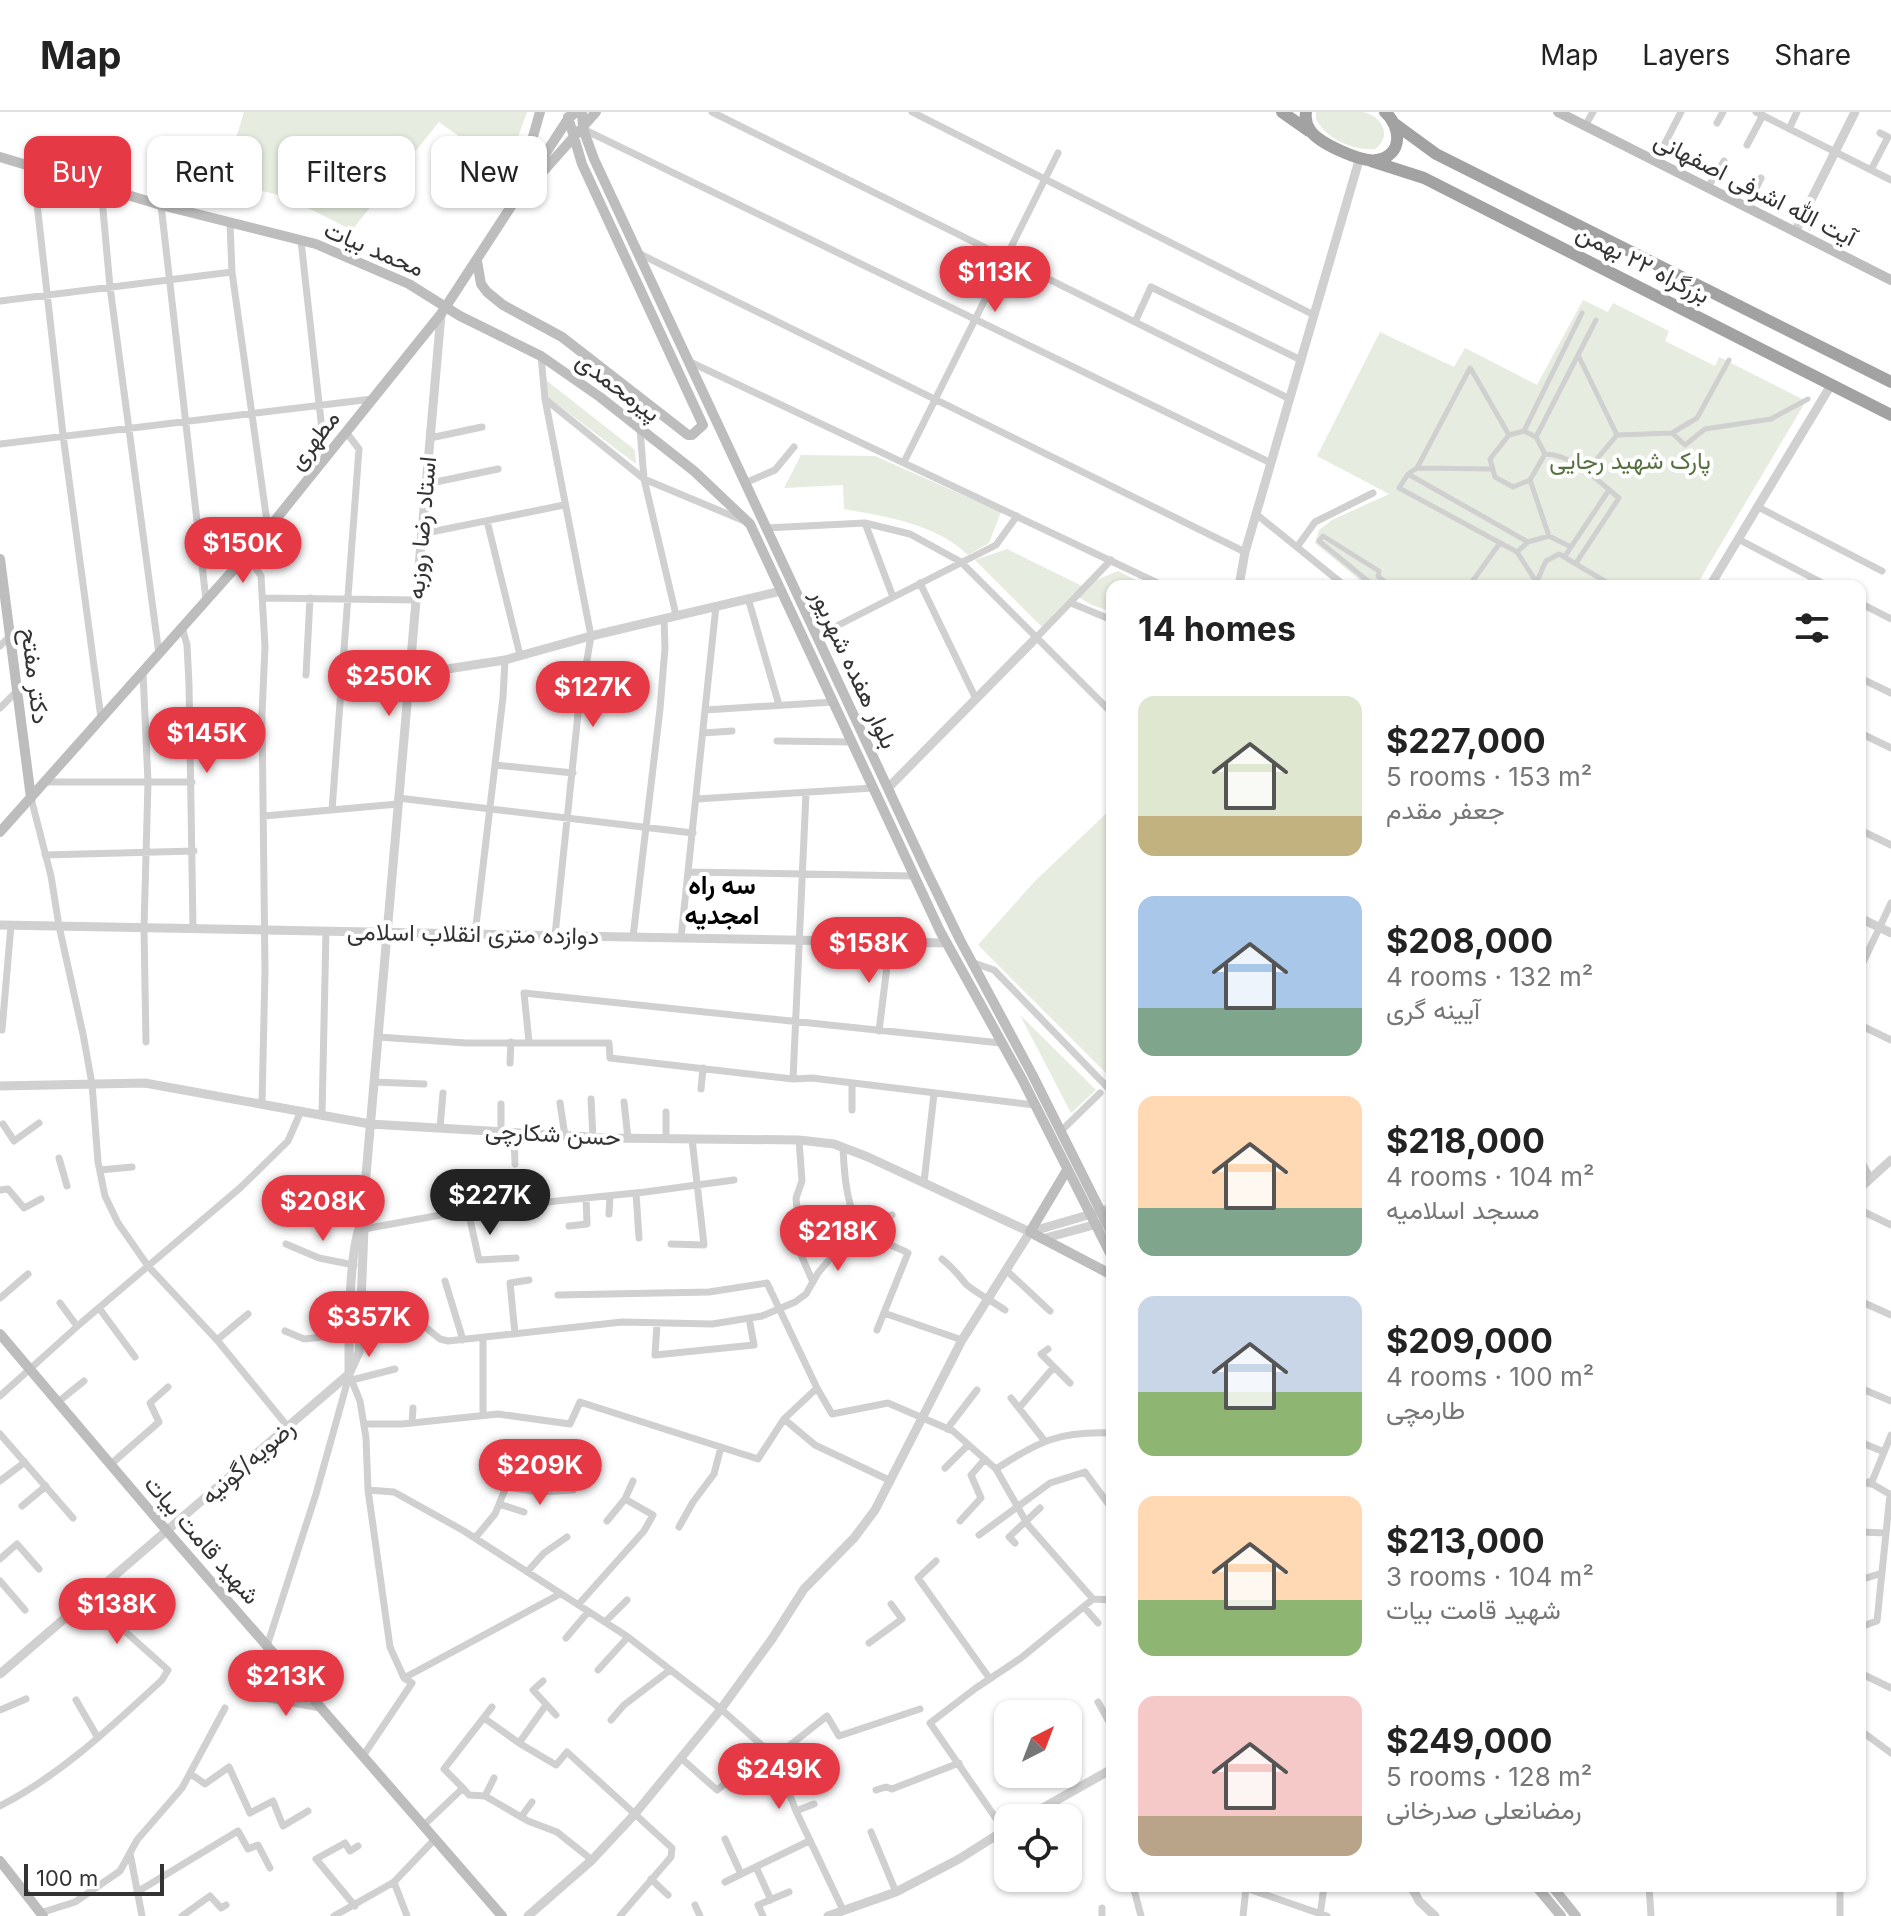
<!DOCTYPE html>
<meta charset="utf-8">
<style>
:root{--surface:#fff;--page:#f6f6f6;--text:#222;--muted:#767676;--line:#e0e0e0;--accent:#e63946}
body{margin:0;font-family:Inter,Vazirmatn,sans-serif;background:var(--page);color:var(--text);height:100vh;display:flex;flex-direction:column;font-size:30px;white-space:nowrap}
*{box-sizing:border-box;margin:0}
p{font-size:26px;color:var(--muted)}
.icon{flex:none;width:44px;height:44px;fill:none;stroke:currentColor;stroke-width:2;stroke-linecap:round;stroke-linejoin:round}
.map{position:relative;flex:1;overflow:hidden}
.sheet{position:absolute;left:1106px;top:468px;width:760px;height:1312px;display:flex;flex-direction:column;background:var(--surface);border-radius:16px;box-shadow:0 2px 6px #0004}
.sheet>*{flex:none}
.banner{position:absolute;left:24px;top:24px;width:760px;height:72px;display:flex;gap:16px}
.needle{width:52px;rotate:42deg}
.tools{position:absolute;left:994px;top:1588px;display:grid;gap:16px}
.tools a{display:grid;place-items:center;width:88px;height:88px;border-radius:16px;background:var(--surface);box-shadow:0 2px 6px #0004;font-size:40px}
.scale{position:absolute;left:24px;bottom:20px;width:140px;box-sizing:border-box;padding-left:8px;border:4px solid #333;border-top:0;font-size:22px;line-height:28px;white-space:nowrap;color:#333;-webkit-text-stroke:6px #fff;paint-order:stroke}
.price{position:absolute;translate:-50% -68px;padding:0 18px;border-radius:28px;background:var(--accent);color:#fff;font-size:26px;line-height:52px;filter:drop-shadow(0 2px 4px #0008)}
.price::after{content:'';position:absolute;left:50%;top:48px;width:24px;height:18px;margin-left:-12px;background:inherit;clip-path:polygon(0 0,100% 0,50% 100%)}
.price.selected{background:#222;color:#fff}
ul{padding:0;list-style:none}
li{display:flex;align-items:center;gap:24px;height:200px;padding:0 32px}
li span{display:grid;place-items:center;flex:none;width:224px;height:160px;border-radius:16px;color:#555}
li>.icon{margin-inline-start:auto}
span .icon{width:96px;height:96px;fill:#fffc;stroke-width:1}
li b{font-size:34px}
h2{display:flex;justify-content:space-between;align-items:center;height:96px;padding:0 32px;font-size:34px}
.pill{padding:0 28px;border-radius:16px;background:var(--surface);box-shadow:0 2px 6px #0004;font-size:28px;line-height:72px}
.pill.selected{background:var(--accent);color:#fff}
header{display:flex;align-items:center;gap:48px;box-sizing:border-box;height:112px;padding:0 40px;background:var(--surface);border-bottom:2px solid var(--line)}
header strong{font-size:38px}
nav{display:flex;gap:44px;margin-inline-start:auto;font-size:28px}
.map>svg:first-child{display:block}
.green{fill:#e6ecdf}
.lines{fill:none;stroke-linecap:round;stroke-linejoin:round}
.pedestrian{stroke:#d0d0d0;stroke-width:5}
.minor{stroke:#d0d0d0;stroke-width:7}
.tertiary{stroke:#d0d0d0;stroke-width:9}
.secondary{stroke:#bdbdbd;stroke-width:10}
.trunk{stroke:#a2a2a2;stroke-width:12}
.labels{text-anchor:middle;stroke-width:8;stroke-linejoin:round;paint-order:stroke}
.street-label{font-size:24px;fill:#333;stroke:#fff}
.park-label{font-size:24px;fill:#56703f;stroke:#fff}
.neighbourhood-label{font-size:26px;font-weight:bold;fill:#000;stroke:#fff}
</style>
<header>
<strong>Map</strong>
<nav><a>Map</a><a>Layers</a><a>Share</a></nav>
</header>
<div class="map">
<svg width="1891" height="1804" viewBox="0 0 1891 1804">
<rect width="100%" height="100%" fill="#fff"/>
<path class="green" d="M244,0h283l-21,58 -67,-48 -87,108 -66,-33 -63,-16z
M1316,0c15,0 33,0 47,0 19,4 30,24 12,37 -21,2 -49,-10 -59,-30z
M1583,188l25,12 5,-9 56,28 -4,10 50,25 4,-9 87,44 -110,185h-329l-52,-43 4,-13 13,-10 57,-26 -72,-38 63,-124 74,35 11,-19 72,37z
M542,265l93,73 1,14 -91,-69z
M801,343l74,1 126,56 -12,31 -21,12c-32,-31 -80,-38 -124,-46l-1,-24 -59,3z
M1007,437l75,37 36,-15 30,15h-36v26l-20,-7 -19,-11 -31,33 -67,-67z
M1112,696v271l-134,-134 57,-64z
M1020,903l76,75 -25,23z"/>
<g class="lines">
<path class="pedestrian" d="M1578,243l39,80
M1470,256l-53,100 -9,6 -9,14 118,64
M1471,257l38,66
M1524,319l12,6 9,17 -15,26 -17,7 -18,-10 -5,-18 19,-24z
M1524,319l58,-118
M1672,321l13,12 20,-16 66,-10 37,-20
M1536,325l60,-117
M1545,342c28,0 53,27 74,44l-43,65
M1417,356l74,1
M1586,360l31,-37 55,-2 25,-15 32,-58
M1408,362l120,68
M1530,368l19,56
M1319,429l4,-5 56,35 -1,5 12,10
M1319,429l55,45
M1565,444l44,-66
M1537,469l9,-20 13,-7 54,32
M1469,474l31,-43
M1539,474l-22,-34 11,-10 21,-6 22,11"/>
<path class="minor" d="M712,0l578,287
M912,0l402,203
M1756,0l135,68
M1717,11l6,-11
M1585,14l8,-14
M583,17l688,334
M1789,17l8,-17
M1747,33l16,-30
M1656,49l25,-49
M33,56l30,267 38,283
M1871,58l17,-33 -8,-4
M1708,75l16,-26
M101,76l9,99 49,367
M161,93l45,395
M1747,95l14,-29
M230,111l2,49 36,257
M301,129l24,216
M638,141l607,299
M0,189l232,-29
M1135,210l16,-35 150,73
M541,244l4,43 46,237 -13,78 -23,221
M688,249l476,225
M545,287l99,80 98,41
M640,317l4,50 32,136
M430,326l52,-11
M0,332l372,-45
M904,350l154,-309
M745,371l30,-13 19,-23
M426,372l72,-15
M1758,395l124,64
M1256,402l89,72
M487,409l33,134
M865,411l28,74
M766,416l99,-5 45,11 51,28 151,151
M421,422l143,-29
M1738,427l90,47
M1297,435l18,-25 58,-29
M247,442l14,22 4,71 -3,67 3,257 -3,133
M920,471l56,116
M262,486l154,2
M748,486l31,107
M1071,491l41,17
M1860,491l31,16
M182,515l5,18 2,39 4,244
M817,524l179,-91 21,-29
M1036,526l75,-78
M0,534l10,-10
M143,560l5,110 -4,146 2,114
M306,563l4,-77
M1860,566l31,15
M0,596l17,-17
M705,598l128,-8
M703,621l29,-2
M1860,621l31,15
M777,629l75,1
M495,653l78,8
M45,670h147
M31,686l20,78 8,50 24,108 9,50 6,78 7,34 13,27 30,43 69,74 71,87
M398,686l295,35
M697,687l176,-11
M332,698l27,-361 -13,-17
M264,704l134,-12
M1860,718l31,15
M45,743l149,-4
M688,760l226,4
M475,822l28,-237 2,-37
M633,825l27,-228 5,-61 -1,-30
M681,826l35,-332
M971,850l23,8 118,122
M1860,857l31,-66
M1860,913l31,15
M2,918l9,-105
M879,919l11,-89
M378,925l88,6h143l1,15 183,21 19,-1 222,27
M529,930l-5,-49 477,50
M510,951l1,-21
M793,967l13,-286
M374,970l50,2
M852,971v27
M701,977l2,-21
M591,987l2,39
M624,990l4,37
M560,991l5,33
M666,1000v27
M322,1003l4,-184
M3,1012l11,17 25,-18
M440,1016l3,-35
M1061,1019l39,-38
M501,1020v-28
M514,1021l1,31
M799,1028l3,41 -6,17 5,57 12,27
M843,1035c1,24 3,70 24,86 11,8 28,13 41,20l-31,77
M59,1046l8,28
M1860,1047l11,20
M100,1058l32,-3
M924,1070l10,-88
M0,1078l8,-1 16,19 17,-9
M636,1081l3,45
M468,1098l11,50 37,-2
M1860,1098l31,15
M609,1102l1,-18
M569,1114l18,-2 -1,-26
M364,1117l104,-19 177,-18 89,-12
M286,1132l33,14 35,7
M671,1132l33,1 -12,-106
M942,1147c10,8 16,15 23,24 6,7 30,20 40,27
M1006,1158l44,41
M445,1169l18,59
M558,1183l151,-3 58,-9 50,105 15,26 56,-11 65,28 43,38 32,56 65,74
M0,1186l28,-24
M1860,1189l31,14
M60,1191l17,23
M99,1196l36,49
M884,1201l78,27
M361,1211l63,3 16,13 8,2 174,-19 90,2 50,-8 33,-14 11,-8 12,-21 16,-19 58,-39
M657,1211l-2,32 99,-10 -5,-27
M285,1219l19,8 46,-5
M515,1222l-5,-51 19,-3
M483,1226v77
M217,1228l31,-26
M1048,1237l-7,5 29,29
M349,1262l11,27 6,37 2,52 22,157 14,31 8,5 -49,73
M352,1268l43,-11
M1860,1276l31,13
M0,1284l81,-73 159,-135 48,-47 13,-30
M1011,1286l33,42
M58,1290l26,-21
M1019,1296l34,-40
M784,1307l31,26 76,36
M412,1311l1,-15
M364,1312h38l96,-10 72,10 10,-22 178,57 26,-40 33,-31
M947,1317l30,-39
M0,1322l73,84
M1860,1330l24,10
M111,1352l48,-42 -9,-19 18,-16
M945,1356l23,-23
M996,1357c43,-28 63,-38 116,-36
M0,1369l25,-19
M1860,1369l11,3 20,-49
M1869,1370l22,13
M368,1378l26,2 70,39 164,106 93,72 54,48 21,54 47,99
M534,1379l1,-32
M499,1392l25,8
M22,1394l24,-20
M607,1409l18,-22 8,-18
M960,1409l21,-23 -10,-23 14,-16
M679,1415l14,-25 21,-28 7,-27
M1860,1420l26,1
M979,1423l71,-52 35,-11 27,37
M475,1426l20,-24 11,-27 33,5 34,-2
M1015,1431l-6,-6 31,-29
M0,1447l17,-15 22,25
M936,1449l-18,17 72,101
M527,1460l17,-19 23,-16
M1860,1468l22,-7
M0,1469l25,29
M578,1493l66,-74 9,-16 -28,-16
M1084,1495l14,16
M605,1510l22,-22
M1860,1515l17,-6 13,-127
M566,1526l22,-26
M869,1531l33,-24 -11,-15
M598,1558l30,-33
M1860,1561l31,15
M404,1566l156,-84
M543,1569l-10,9 23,25
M76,1588l22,38
M1098,1590l14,25
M321,1596l-64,-11 7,-21 3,-30 49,-152 33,-118
M0,1598l26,-11
M484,1606l35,25 37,22 11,-13 105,96 -1,9 -51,59
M611,1608l13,-15 46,-35
M1860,1618l31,23
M519,1631l27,-38
M775,1645l52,-41 12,20 81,-27
M681,1646l36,32 15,-12 8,7 20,-13
M191,1662l14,10 24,-17 21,46 23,-12 10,25 25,-15
M463,1676l6,7 16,1 43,25 29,11 35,28
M876,1678l10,-3 6,2 67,-26
M485,1684l9,-18
M0,1694c62,-32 111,-79 162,-126l6,-10 -80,-72
M796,1699l18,-7
M521,1705l11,-15
M423,1714l40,-38 -19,-19 48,-62
M1004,1718l-74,-107 46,-35 45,-30 72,-59 19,1
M871,1720l25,60
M998,1723l10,15
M725,1727l16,35
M130,1741l12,63
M756,1755l15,33
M651,1767l17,16
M394,1770l13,34
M725,1770l84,-41
M1133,1774l8,30
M1240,1774l87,30
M1649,1774l2,30
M137,1780l101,-61 10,18 10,-4 12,23
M695,1793l5,11
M355,1794l-39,-47 29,-16 5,8 8,-5
M40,1801l35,-11 45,-31 17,-31 45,-52 43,-80
M182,1804l28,-20 11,12 5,-3
M334,1804l60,-34 41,-43
M763,1804l-5,-11 31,-13
M1102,1804v-8
M1243,1804l3,-28
M1320,1804l4,-30
M1840,1804v-30"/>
<path class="tertiary" d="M1795,120l60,-120
M1239,474l6,-34 115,-395
M1710,474l121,-201
M409,563l96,-15 86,-24 190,-45
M888,676l148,-150
M1860,806l31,15
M0,813l947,18
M0,974l145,-3 225,41 237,14 192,2 35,4 34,13 162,75 82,-24
M1860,1076l31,-28
M1042,1127l70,-19
M349,1260c0,-35 -1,-122 13,-151
M0,1562l349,-300 10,-22 5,-123 -2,-8 79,-907
M1025,1706l87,-49
M1411,1774l8,15 16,15
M528,1804l64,-56 42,-45 87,-106 51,-70 32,-50 50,-51 21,-28 87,-170 68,-108
M828,1804l68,-24 63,-33 49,-31"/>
<path class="secondary" d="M582,0l1,17 11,30 332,711 34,70 72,134 80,160
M1558,0l333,168
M0,45l161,48 155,39 93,40 51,32 81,40 59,41 94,74 56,53 190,407 82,148 90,178
M532,72l64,-72
M517,81l23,-81
M477,149l4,23 6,8 16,13 59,32 126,98h4l11,-10 -121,-261 -14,-47
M0,447l31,239
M0,720l252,-283 189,-235 127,-195 8,-7
M1067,1058l-37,62 82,43
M0,1222l167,197 335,385
M0,1749l43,55
M1536,1774l25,30
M1552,1774l24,30"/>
<path class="trunk" d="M1282,0l27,19
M1306,0c-1,7 0,12 4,18 8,13 52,33 67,30 27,-5 24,-34 8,-48
M1395,12l41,30 455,228
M1371,49l53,17 467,237"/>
</g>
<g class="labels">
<g class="street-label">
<text transform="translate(1755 77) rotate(27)" y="8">آیت الله اشرفی اصفهانی</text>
<text transform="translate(374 137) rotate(23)" y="8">محمد بیات</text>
<text transform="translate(1643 152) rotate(27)" y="8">بزرگراه ۲۲ بهمن</text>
<text transform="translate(618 275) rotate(37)" y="8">پیرمحمدی</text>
<text transform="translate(314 328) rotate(-52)" y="8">مطهری</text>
<text transform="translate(422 416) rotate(-85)" y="8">استاد رضا روزبه</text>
<text transform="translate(854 557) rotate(65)" y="8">بلوار هفده شهریور</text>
<text transform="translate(35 564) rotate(83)" y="8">دکتر مفتح</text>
<text transform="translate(473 822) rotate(1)" y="8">دوازده متری انقلاب اسلامی</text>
<text transform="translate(553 1022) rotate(3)" y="8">حسن شکارچی</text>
<text transform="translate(248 1350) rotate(-41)" y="8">رضویه/گونیه</text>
<text transform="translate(202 1428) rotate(49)" y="8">شهید قامت بیات</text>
</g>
<g class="park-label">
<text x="1630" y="357">پارک شهید رجایی</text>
</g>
<g class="neighbourhood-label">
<text x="722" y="782">سه راه<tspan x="722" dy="30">امجدیه</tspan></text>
</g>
</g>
</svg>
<div class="tools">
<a><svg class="needle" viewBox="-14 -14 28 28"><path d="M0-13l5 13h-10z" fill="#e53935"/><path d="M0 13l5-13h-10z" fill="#767676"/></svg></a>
<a><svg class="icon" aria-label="locate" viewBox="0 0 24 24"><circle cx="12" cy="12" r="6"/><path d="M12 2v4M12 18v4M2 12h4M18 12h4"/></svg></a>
</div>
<div class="scale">100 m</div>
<b class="price" style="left:995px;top:202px">$113K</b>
<b class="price" style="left:243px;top:473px">$150K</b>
<b class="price" style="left:389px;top:606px">$250K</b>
<b class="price" style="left:593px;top:617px">$127K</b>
<b class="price" style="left:207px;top:663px">$145K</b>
<b class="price" style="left:869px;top:873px">$158K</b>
<b class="price selected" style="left:490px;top:1125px">$227K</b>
<b class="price" style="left:323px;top:1131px">$208K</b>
<b class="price" style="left:838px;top:1161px">$218K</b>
<b class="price" style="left:369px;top:1247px">$357K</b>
<b class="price" style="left:540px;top:1395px">$209K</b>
<b class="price" style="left:117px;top:1534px">$138K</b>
<b class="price" style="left:286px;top:1606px">$213K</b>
<b class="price" style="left:779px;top:1699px">$249K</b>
<div class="banner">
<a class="pill selected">Buy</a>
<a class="pill">Rent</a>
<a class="pill">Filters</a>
<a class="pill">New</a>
</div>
<section class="sheet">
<h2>14 homes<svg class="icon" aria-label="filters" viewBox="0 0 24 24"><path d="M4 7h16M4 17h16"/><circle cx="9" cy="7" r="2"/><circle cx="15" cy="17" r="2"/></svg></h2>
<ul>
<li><span style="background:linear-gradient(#dfe7d0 75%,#c2b280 0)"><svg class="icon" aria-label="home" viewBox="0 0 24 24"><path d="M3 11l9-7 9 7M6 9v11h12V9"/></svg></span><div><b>$227,000</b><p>5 rooms · 153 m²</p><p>جعفر مقدم</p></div></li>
<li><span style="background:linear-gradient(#a9c7e8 70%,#7fa58c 0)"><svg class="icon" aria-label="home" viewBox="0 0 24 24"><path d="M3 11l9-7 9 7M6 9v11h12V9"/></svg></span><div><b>$208,000</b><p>4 rooms · 132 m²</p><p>آیینه گری</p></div></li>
<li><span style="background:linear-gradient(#ffd9b3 70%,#7fa58c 0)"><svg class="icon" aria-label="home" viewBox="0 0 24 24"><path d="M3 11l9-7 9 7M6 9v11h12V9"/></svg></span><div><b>$218,000</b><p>4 rooms · 104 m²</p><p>مسجد اسلامیه</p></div></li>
<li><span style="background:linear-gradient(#c9d6e8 60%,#8fb573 0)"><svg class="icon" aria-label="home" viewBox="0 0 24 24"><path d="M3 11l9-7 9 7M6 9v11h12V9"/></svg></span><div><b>$209,000</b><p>4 rooms · 100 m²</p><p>طارمچی</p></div></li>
<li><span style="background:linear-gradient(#ffd9b3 65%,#8fb573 0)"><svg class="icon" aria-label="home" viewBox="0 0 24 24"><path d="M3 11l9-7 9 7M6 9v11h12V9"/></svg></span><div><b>$213,000</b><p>3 rooms · 104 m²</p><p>شهید قامت بیات</p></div></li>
<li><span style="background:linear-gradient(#f6c9c9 75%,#b9a48a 0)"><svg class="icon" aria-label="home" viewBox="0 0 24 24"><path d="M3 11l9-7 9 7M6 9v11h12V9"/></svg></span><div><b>$249,000</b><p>5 rooms · 128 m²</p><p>رمضانعلی صدرخانی</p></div></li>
</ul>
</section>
</div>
